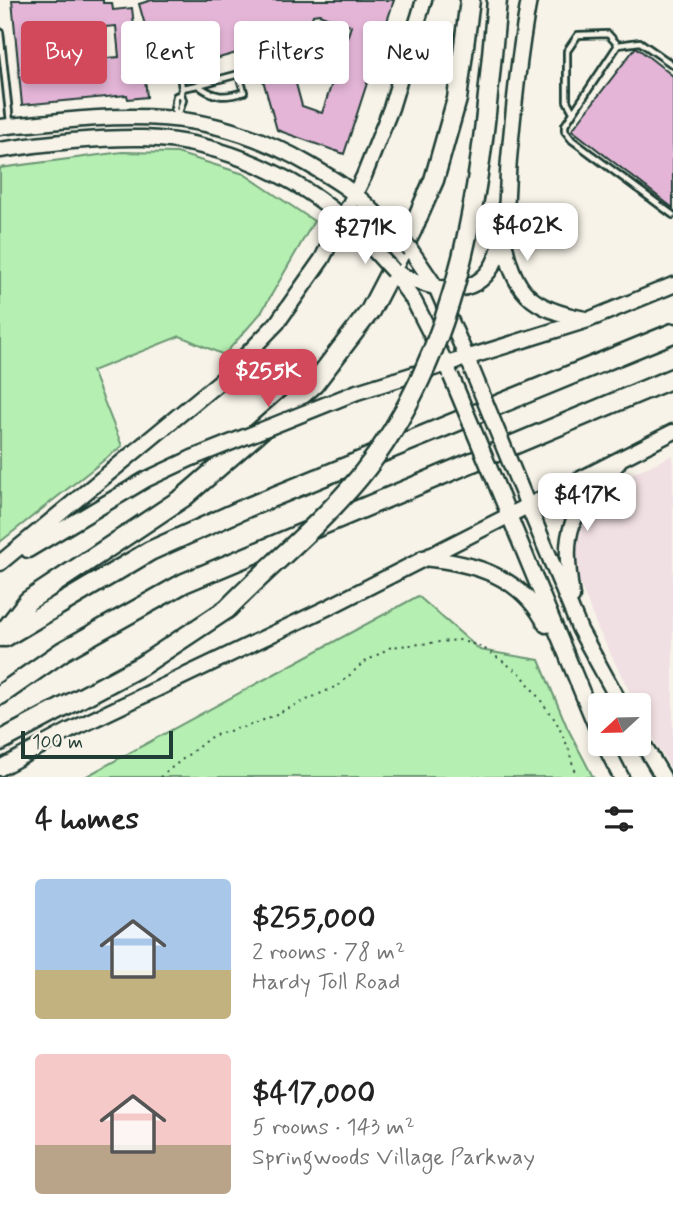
<!DOCTYPE html>
<meta charset="utf-8">
<style>
:root{--surface:#fff;--page:#f6f6f6;--text:#222;--muted:#767676;--accent:#d1495b}
body{margin:0;font-family:Mynerve,sans-serif;background:var(--page);color:var(--text);height:100vh;display:flex;flex-direction:column;font-size:26px;white-space:nowrap}
*{box-sizing:border-box;margin:0}
p{font-size:23px;color:var(--muted)}
.icon{flex:none;width:38px;height:38px;fill:none;stroke:currentColor;stroke-width:2;stroke-linecap:round;stroke-linejoin:round}
.map{position:relative;height:777px;overflow:hidden}
.panel{display:flex;flex-direction:column;background:var(--surface);flex:1}
.panel>*{flex:none}
.hud{position:absolute;left:21px;top:21px;width:632px;height:63px;display:flex;gap:14px}
.needle{width:46px;rotate:248deg}
.fabs{position:absolute;left:588px;top:693px;display:grid;gap:14px}
.fabs a{display:grid;place-items:center;width:63px;height:63px;border-radius:7px;background:var(--surface);box-shadow:0 4px 10px #0003;font-size:35px}
.scale{position:absolute;left:21px;bottom:18px;width:152px;box-sizing:border-box;padding-left:7px;border:4px solid #1f3d34;border-top:0;font-size:19px;line-height:24px;white-space:nowrap;color:#1f3d34;-webkit-text-stroke:5px #f7f3e8;paint-order:stroke}
.price{position:absolute;translate:-50% -60px;padding:0 16px;border-radius:14px;background:#fff;color:#222;font-size:23px;line-height:46px;filter:drop-shadow(0 2px 4px #0008)}
.price::after{content:'';position:absolute;left:50%;top:42px;width:21px;height:16px;margin-left:-10px;background:inherit;clip-path:polygon(0 0,100% 0,50% 100%)}
.price.current{background:var(--accent);color:#fff}
ul{padding:0;list-style:none}
li{display:flex;align-items:center;gap:21px;height:175px;padding:0 35px}
li span{display:grid;place-items:center;flex:none;width:196px;height:140px;border-radius:7px;color:#555}
li>.icon{margin-inline-start:auto}
span .icon{width:84px;height:84px;fill:#fffc;stroke-width:1}
li b{font-size:30px}
h2{display:flex;justify-content:space-between;align-items:center;height:84px;padding:0 35px;font-size:30px}
.chip{padding:0 24px;border-radius:7px;background:var(--surface);box-shadow:0 4px 10px #0003;font-size:24px;line-height:63px}
.chip.current{background:var(--accent);color:#fff}
.map>svg:first-child{display:block}
.built{fill:#f1e0e3}
.green{fill:#b6efb2;stroke:#6a9673;stroke-width:2}
.building{fill:#e4b5d7;stroke:#1f3d34;stroke-width:2;fill-rule:evenodd}
.lines{fill:none;stroke-linecap:round;stroke-linejoin:round}
.lane-casing{stroke:#1f3d34;stroke-width:10}
.secondary-casing{stroke:#1f3d34;stroke-width:19}
.highway-casing{stroke:#1f3d34;stroke-width:23}
.path{stroke:#1f3d34;stroke-width:2;stroke-dasharray:2 5;stroke-linecap:butt}
.lane{stroke:#f7f3e8;stroke-width:4.5}
.secondary{stroke:#f7f3e8;stroke-width:14}
.highway{stroke:#f7f3e8;stroke-width:18}
.secondary-bridge-casing{stroke:#1f3d34;stroke-width:19;stroke-linecap:butt}
.highway-bridge-casing{stroke:#1f3d34;stroke-width:23;stroke-linecap:butt}
.secondary-bridge{stroke:#f7f3e8;stroke-width:14}
.highway-bridge{stroke:#f7f3e8;stroke-width:18}
</style>
<div class="map">
<svg width="673" height="777" viewBox="0 0 673 777">
<rect width="100%" height="100%" fill="#f7f3e8"/>
<filter id="ink" filterUnits="userSpaceOnUse"><feTurbulence type="fractalNoise" baseFrequency=".0143" numOctaves="2"/><feDisplacementMap in="SourceGraphic" scale="14" xChannelSelector="R" yChannelSelector="G"/><feConvolveMatrix kernelMatrix="1 2 1 2 8 2 1 2 1" color-interpolation-filters="sRGB"/></filter>
<g filter="url(#ink)">
<path class="built" d="M673,455v317l-16,-26 -59,-117 -24,-60 -4,-45 42,-41z"/>
<path class="green" d="M122,152l55,1 67,21 70,47 -53,92 -37,42 -44,-19 -88,35 30,75 -122,96v-374z
M418,596l62,54 59,10 28,67 26,50h-508z"/>
<path class="building" d="M12,0h91v3h9l1,7 19,-2 6,53 16,-4 -15,-53 13,-4h242l-50,154 -67,-24 -23,-82 -70,20 -6,-4 -4,6 -29,8 2,19 -19,2 -1,-4 -105,10zM319,14l32,12 -29,87 -20,-7 -18,-67 17,-4 5,-15 5,1 2,-6zM69,24l1,6 46,-4 3,31 -45,4v7l-22,2 -5,-44z
M636,47l37,29v132l-101,-78z"/>
<g class="lines">
<g class="lane-casing">
<path id="lane" d="M0,32l10,90
M673,65l-33,-23 -22,3 -53,80v6l7,9 101,75
M179,69l3,19
M573,112l-6,-11v-50l11,-16 30,-1 10,11
M177,116l-3,-7 2,-13 5,-2 1,-6 16,-3c16,13 27,13 46,7l-5,-18 -41,11
M178,116l5,-16 -2,-6"/>
</g>
<g class="secondary-casing">
<path id="secondary" d="M0,127c116,-12 202,-25 308,37 24,14 46,27 65,47
M0,150c43,-7 101,-13 144,-12 79,3 166,42 219,100
M503,236c10,56 27,73 82,83
M410,249l27,40 33,76
M393,271c30,15 77,34 100,-6 16,-30 13,-73 16,-106 5,-53 10,-106 20,-159
M395,275l19,26 35,69
M357,392l231,-72 85,-35
M519,484l61,146 41,75
M499,491l101,245
M28,550l117,-70 47,-22
M423,558c51,5 99,18 123,67
M0,563l224,-185 53,-55 45,-64 42,-83 27,-68 33,-108
M572,597c-11,-72 -2,-81 46,-134
M639,737l24,40
M604,744l17,33
M0,768l69,-37 262,-125 342,-174"/>
</g>
<g class="highway-casing">
<path id="highway" d="M0,637l28,-36 156,-104 130,-113 56,-73 42,-81 22,-50 23,-81 13,-99
M5,637l145,-86 96,-43 427,-175
M0,695l63,-44 121,-68 489,-205
M0,741l141,-75 86,-57"/>
</g>
<path class="path" d="M160,777l52,-41 45,-13 82,-38 24,-22 28,-16 68,-7 23,7 39,27 35,47 12,26 8,30"/>
<use href="#lane" class="lane"/>
<use href="#secondary" class="secondary"/>
<use href="#highway" class="highway"/>
<g class="secondary-bridge-casing">
<path id="secondary-bridge" d="M373,211l37,38
M363,238l30,33
M472,370l47,114
M451,376l48,115
M192,458l165,-66"/>
</g>
<g class="highway-bridge-casing">
<path id="highway-bridge" d="M227,609c43,-44 92,-83 132,-131 110,-136 123,-311 138,-478"/>
</g>
<use href="#secondary-bridge" class="secondary-bridge"/>
<use href="#highway-bridge" class="highway-bridge"/>
</g>
</g>
</svg>
<div class="fabs">
<a><svg class="needle" viewBox="-14 -14 28 28"><path d="M0-13l5 13h-10z" fill="#e53935"/><path d="M0 13l5-13h-10z" fill="#767676"/></svg></a>
</div>
<div class="scale">100 m</div>
<b class="price" style="left:527px;top:263px">$402K</b>
<b class="price" style="left:365px;top:266px">$271K</b>
<b class="price current" style="left:268px;top:409px">$255K</b>
<b class="price" style="left:587px;top:533px">$417K</b>
<div class="hud">
<a class="chip current">Buy</a>
<a class="chip">Rent</a>
<a class="chip">Filters</a>
<a class="chip">New</a>
</div>
</div>
<section class="panel">
<h2>4 homes<svg class="icon" aria-label="filters" viewBox="0 0 24 24"><path d="M4 7h16M4 17h16"/><circle cx="9" cy="7" r="2"/><circle cx="15" cy="17" r="2"/></svg></h2>
<ul>
<li><span style="background:linear-gradient(#a9c7e8 65%,#c2b280 0)"><svg class="icon" aria-label="home" viewBox="0 0 24 24"><path d="M3 11l9-7 9 7M6 9v11h12V9"/></svg></span><div><b>$255,000</b><p>2 rooms · 78 m²</p><p>Hardy Toll Road</p></div></li>
<li><span style="background:linear-gradient(#f6c9c9 65%,#b9a48a 0)"><svg class="icon" aria-label="home" viewBox="0 0 24 24"><path d="M3 11l9-7 9 7M6 9v11h12V9"/></svg></span><div><b>$417,000</b><p>5 rooms · 143 m²</p><p>Springwoods Village Parkway</p></div></li>
</ul>
</section>
